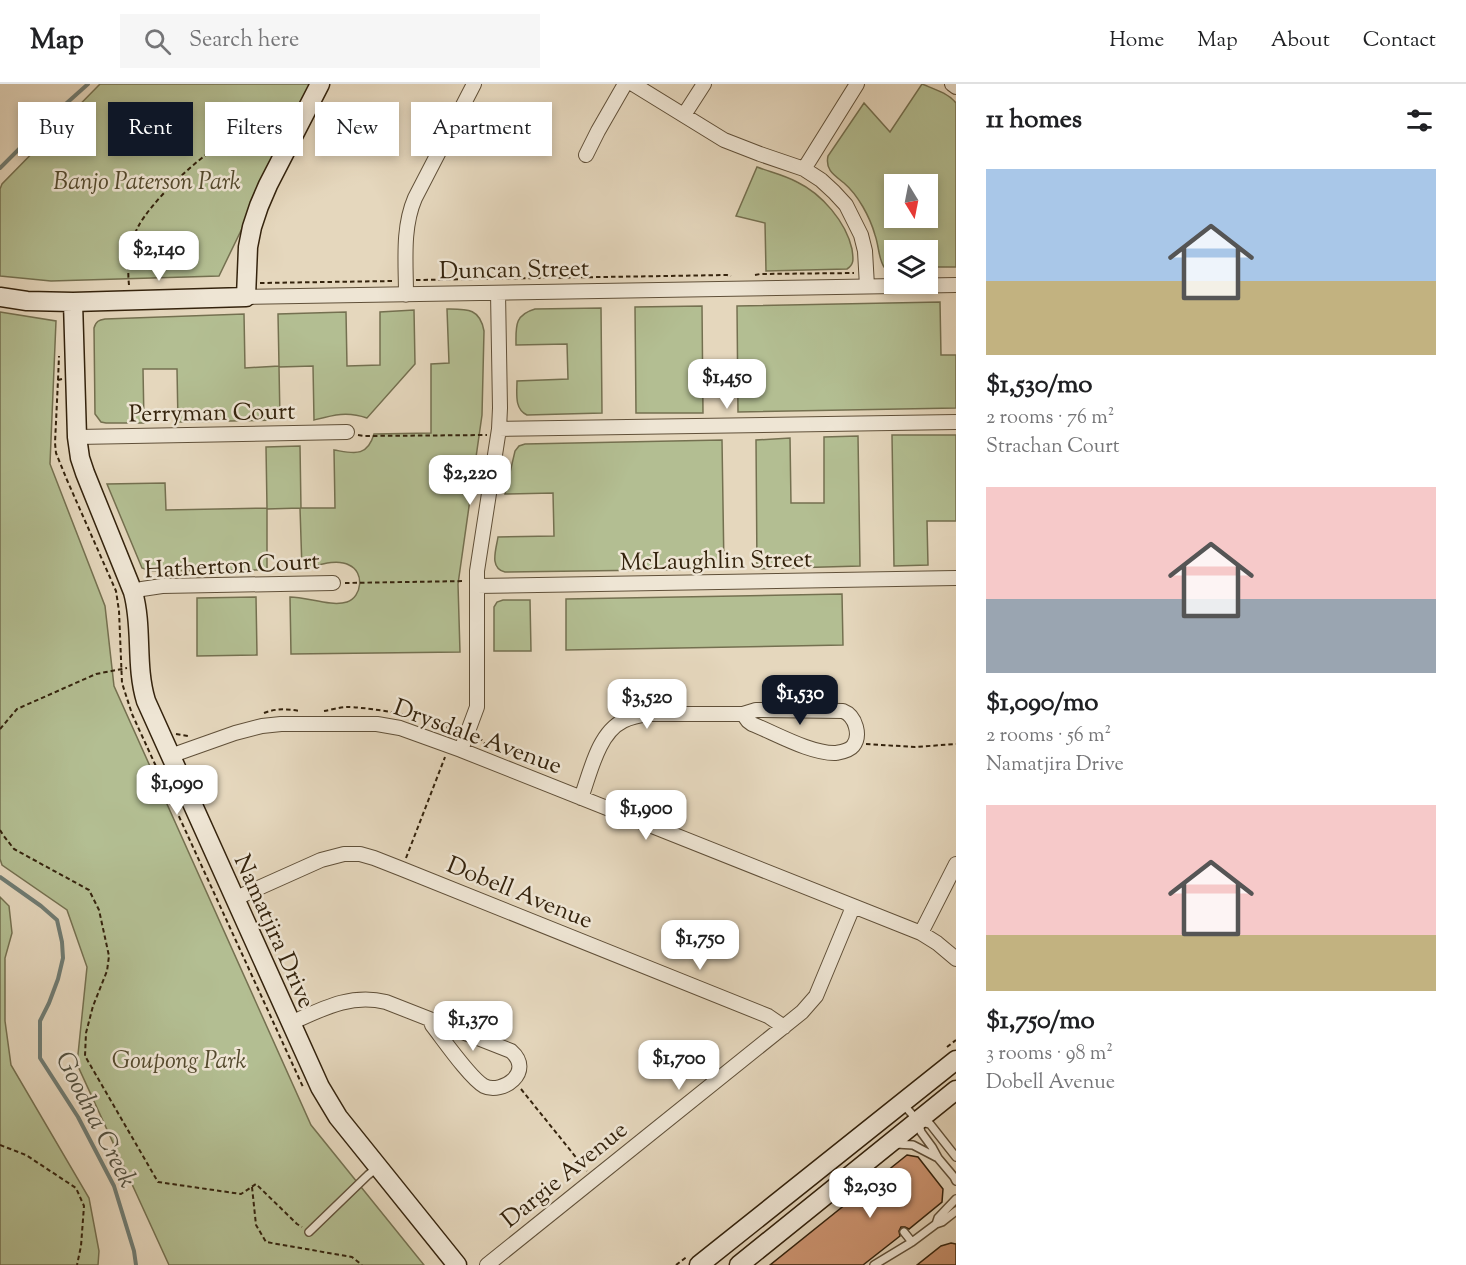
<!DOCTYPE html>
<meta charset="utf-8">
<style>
:root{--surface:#fff;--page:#f6f6f6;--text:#202124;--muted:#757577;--line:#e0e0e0;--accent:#111827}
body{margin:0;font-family:"Sorts Mill Goudy",serif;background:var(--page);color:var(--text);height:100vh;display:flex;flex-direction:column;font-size:22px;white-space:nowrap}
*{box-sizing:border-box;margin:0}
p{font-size:20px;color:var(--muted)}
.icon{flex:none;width:33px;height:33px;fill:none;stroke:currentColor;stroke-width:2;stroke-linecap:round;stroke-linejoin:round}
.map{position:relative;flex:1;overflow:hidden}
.side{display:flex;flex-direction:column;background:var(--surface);width:510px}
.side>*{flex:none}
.guide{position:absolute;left:18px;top:18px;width:570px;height:54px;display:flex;gap:12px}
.needle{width:39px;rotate:170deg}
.tools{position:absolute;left:884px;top:90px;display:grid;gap:12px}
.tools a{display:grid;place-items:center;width:54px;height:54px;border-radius:0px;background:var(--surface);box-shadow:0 3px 9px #0003;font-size:30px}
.price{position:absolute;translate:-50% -51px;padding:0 14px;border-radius:12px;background:#fff;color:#222;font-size:20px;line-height:39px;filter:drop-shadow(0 2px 3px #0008)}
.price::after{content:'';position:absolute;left:50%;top:36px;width:18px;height:14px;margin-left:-9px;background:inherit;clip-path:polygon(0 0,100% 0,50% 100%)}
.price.current{background:var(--accent);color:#fff}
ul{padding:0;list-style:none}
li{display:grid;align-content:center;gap:12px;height:318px;padding:0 30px}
li span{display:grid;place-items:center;height:186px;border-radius:0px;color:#555}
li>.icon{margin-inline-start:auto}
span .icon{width:108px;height:108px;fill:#fffc;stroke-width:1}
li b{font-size:26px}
h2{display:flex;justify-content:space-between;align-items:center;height:72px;padding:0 30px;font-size:26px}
.tag{padding:0 21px;border-radius:0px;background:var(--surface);box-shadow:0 3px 9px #0003;font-size:21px;line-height:54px}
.tag.current{background:var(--accent);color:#fff}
header{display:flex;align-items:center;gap:36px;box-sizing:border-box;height:84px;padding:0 30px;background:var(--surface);border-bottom:2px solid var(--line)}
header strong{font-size:28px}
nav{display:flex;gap:33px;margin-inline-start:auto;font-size:21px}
.search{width:420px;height:54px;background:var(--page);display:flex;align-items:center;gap:15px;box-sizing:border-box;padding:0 21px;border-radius:0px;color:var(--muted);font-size:22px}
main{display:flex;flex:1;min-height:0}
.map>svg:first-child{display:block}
.green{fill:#b3be92;stroke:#747050;stroke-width:1.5;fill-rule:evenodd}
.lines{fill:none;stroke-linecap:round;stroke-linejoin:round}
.stream{stroke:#6f7c74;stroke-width:4}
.building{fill:#cd9572;stroke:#34230d;stroke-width:1.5}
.lane-casing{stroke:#605039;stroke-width:10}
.street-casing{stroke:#605039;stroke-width:16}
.secondary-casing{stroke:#34230d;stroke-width:21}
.path{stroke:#34230d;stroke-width:2;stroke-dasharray:4.5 3;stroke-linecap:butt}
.lane{stroke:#eee5d4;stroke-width:7}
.street{stroke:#eee5d4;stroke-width:14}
.secondary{stroke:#eee5d4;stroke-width:18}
.labels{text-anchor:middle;stroke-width:5;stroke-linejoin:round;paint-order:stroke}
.park-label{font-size:24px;font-style:italic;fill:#544a2e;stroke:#eee5d4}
.street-label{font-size:24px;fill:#34230d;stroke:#eee5d4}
.water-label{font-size:26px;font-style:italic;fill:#525040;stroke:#eee5d4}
</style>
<header>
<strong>Map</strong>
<div class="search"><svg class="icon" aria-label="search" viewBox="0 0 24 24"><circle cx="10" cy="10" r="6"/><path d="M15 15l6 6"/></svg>Search here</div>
<nav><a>Home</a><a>Map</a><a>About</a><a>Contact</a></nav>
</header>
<main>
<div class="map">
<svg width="956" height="1181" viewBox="0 0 956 1181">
<rect width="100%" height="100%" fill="#e5d7bd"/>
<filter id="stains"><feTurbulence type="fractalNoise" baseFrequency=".00333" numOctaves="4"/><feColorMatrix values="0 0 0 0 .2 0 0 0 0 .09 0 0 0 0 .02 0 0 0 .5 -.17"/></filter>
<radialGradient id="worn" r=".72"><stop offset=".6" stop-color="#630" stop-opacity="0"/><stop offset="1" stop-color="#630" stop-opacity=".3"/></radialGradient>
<path class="green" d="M100,0h212l-93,192 -168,5 -51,-5v-87l2,-5z
M922,0c12,5 26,9 34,19v164h-29v-17h-33v17h-10c-6,-10 -5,-21 -9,-32 -5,-18 -17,-40 -31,-52 -10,-8 -19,-13 -16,-27l36,-53 26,29zM894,100h33v34h-33z
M757,83c13,5 27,8 40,15 25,12 49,40 55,67 1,9 3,15 -5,20l-81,2 -1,-48 -29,-7z
M940,218l1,53h15v53l-218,4 -1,-106z
M702,222l1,107h-67l-1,-106z
M601,224l1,105 -75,2c-13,-6 -10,-22 -10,-34l51,-2 -1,-35 -51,1c0,-18 -2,-30 19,-36z
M447,225c20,0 33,-1 37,22l-2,84 -24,169 2,68 -169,2 -1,-57c17,0 41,10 57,5 15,-5 18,-30 2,-37 -13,-7 -33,1 -47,4l-2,-61 -33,1v61l-117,1 -8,-3 -35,-84 58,-1 1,27 101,-2 -1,-61 34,-1 1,62h34l-1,-58c19,3 33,8 40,-16l57,-1v-69l18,-1z
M414,226l1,54 -48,54c-20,-7 -34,-3 -53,2l-1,-54 -34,1 1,53 -102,2 -1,-53h-34l1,54h-38l-5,-1 -6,-8 -1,-86c2,-7 5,-8 11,-9l139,-5 1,54 34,-2 -1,-52 68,-2 1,54 33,-1v-53z
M0,228l56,9 -6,143 55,142 9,80 197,439 113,140h-255l-92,-201 10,-97 -20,-57 -65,-45 -2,-6z
M892,351h64v86h-29l1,44 -34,1z
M858,352l2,130 -103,3 -1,-129 34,-2 1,65h33v-66z
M722,356l2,129 -219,3c-16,-4 -9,-22 -7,-35l56,-1 -1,-43 -48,1 10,-43 4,-5 6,-2z
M842,510l1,51 -277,5v-51z
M256,513l1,58 -60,1v-58z
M503,516h27l1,51h-37v-44l3,-5z
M0,813l9,9 3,27 -7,25v63l6,44 78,133 10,53 -1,14h-98z"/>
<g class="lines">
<path class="stream" d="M0,84l50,-50 38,-34
M0,793l41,29 16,14 5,22 1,16 -5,21 -9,24 -9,18v37l38,59 36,69 20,65 2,14"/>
</g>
<path class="building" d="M907,1071l11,2 25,32 -1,13 -33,27 -4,-2h-4l-2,4 1,5 -37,29h-93z
M951,1159l5,1v21h-39l24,-19z"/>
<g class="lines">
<g class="lane-casing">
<path id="lane" d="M902,1019l16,18 3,11 11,15 6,11 16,19 2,4
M920,1038l10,2 26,33
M896,1060l17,1 23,12
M936,1140l2,-6 18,-19
M309,1148l59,-57 10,-8
M904,1148l8,10
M874,1181l38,-23 24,-18 6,-2 14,-11"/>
</g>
<g class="street-casing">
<path id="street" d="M633,0l91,56 36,14 44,15 17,11 13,12 12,13 15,30 4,16 2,35
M952,0l4,3
M684,31l20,-31
M586,71l12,-24 27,-47
M804,85l53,-85
M406,211c0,-32 -4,-67 9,-97l59,-114
M246,213l710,-12
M499,345l457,-7
M77,353l270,-5
M477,502l479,-8
M133,508l9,-3 20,-3 171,-3
M461,666l16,-43v-136l22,-142 1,-21 -2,-115
M170,672l65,-23 27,-7 19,-2h96l23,4 61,22 460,183 16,10 19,16
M581,714c9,-24 17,-65 42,-77 9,-5 18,-6 27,-7h93l13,-4 87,1c13,5 18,25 10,35 -4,5 -12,6 -17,7 -25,1 -61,-20 -84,-29l-4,-3 -5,-7
M234,815l87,-39 23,-6h16l14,4 28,11 366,147 16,11
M921,849l35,-69
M291,939c31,-14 60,-30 95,-21l125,49c24,21 -9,44 -27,35 -14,-8 -41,-47 -52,-61l-1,-5
M487,1181l315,-253 14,-16 37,-89"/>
</g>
<g class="secondary-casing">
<path id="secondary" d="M0,213l27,4 46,1 173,-5 2,-50 4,-20 7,-21 9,-21 52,-101
M73,218l4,135 3,21 5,15 48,119c10,36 2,73 13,109l174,386 18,30 119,148
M699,1181l257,-205
M739,1181l217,-175"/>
</g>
<path class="path" d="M755,191l5,-1 94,-1
M416,196l311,-5 4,1
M260,199l133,-2
M129,201c-2,-19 0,-41 9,-58 13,-25 57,-67 81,-81 15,-7 33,-8 48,-14 6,-2 12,-6 17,-9
M62,295l-4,1 -3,63 1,10 11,27 49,111 3,20 3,72 10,31 171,373
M58,296l1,-24
M358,351l7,1 122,-1
M345,499l120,-2
M324,627c7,-1 16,-4 23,-4 14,0 61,6 71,13
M264,629c12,-5 24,-4 36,-2
M0,645l17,-20 79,-35 31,-6
M439,645l13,-2 5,2
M176,650l12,2
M479,653l8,9
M866,660l49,3 41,-3
M0,746l3,5 11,14 75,41 10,20 10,46 -2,15 -14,35 -7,27 -1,23 73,126 83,12 15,-10 41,40 5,3
M406,774l39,-101
M947,963l9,-7
M521,1005l66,82
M0,1061l26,10 50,33 8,18 -3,40 -4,19
M252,1103l4,38 10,17 86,15 10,8
M676,1181l12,-9"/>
<use href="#lane" class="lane"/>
<use href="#street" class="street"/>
<use href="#secondary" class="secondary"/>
</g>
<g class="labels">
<g class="park-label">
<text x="147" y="105">Banjo Paterson Park</text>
<text x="179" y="984">Goupong Park</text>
</g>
<g class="street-label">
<text transform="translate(514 185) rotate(-1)" y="8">Duncan Street</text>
<text transform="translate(212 328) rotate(-1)" y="8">Perryman Court</text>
<text transform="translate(716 476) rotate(-1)" y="8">McLaughlin Street</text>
<text transform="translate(232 481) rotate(-3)" y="8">Hatherton Court</text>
<text transform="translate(478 652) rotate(20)" y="8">Drysdale Avenue</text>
<text transform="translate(520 808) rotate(22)" y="8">Dobell Avenue</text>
<text transform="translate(275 847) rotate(66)" y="8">Namatjira Drive</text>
<text transform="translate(564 1090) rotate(-39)" y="8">Dargie Avenue</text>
</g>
<g class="water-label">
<text transform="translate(97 1035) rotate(63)" y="9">Goodna Creek</text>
</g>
</g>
<rect width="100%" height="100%" filter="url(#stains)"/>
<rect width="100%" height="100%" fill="url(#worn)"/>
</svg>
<div class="tools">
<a><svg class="needle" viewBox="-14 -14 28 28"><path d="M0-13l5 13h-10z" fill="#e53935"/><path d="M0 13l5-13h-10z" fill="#757577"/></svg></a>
<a><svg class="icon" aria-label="layers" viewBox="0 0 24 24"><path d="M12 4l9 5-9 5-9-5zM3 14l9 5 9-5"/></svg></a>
</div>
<b class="price" style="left:159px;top:198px">$2,140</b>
<b class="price" style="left:727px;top:326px">$1,450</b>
<b class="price" style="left:470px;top:422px">$2,220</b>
<b class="price current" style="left:800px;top:642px">$1,530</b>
<b class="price" style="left:647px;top:646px">$3,520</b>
<b class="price" style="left:177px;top:732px">$1,090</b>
<b class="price" style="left:646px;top:757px">$1,900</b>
<b class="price" style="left:700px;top:887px">$1,750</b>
<b class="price" style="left:473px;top:968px">$1,370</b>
<b class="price" style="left:679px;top:1007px">$1,700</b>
<b class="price" style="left:870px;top:1135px">$2,030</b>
<div class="guide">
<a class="tag">Buy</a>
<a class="tag current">Rent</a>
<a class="tag">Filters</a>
<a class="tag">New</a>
<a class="tag">Apartment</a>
</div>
</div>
<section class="side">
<h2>11 homes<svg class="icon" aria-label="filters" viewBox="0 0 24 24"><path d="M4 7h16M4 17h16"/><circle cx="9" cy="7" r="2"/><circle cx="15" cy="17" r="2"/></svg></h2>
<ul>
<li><span style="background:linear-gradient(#a9c7e8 60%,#c2b280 0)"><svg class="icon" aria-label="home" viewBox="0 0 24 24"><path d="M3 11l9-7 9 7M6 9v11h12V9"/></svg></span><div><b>$1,530/mo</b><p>2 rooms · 76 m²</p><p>Strachan Court</p></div></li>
<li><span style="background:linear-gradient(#f6c9c9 60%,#9aa5b1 0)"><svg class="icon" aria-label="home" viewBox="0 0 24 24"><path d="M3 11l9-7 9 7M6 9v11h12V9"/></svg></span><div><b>$1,090/mo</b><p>2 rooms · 56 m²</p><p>Namatjira Drive</p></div></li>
<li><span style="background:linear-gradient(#f6c9c9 70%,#c2b280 0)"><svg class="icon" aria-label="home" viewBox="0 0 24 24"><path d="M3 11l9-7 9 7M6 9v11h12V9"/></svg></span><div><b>$1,750/mo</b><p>3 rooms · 98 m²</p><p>Dobell Avenue</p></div></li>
</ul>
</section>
</main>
